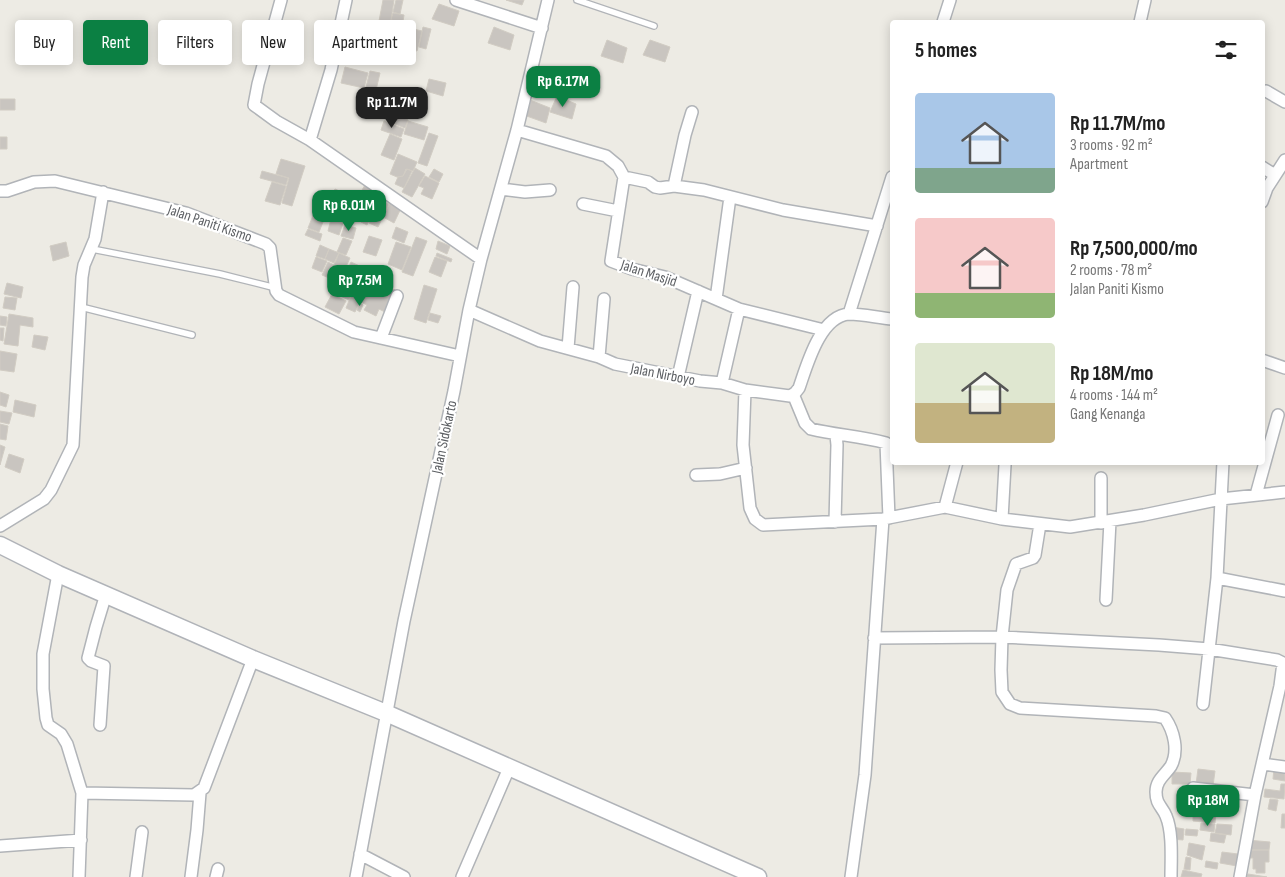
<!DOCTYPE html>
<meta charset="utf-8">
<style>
:root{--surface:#fff;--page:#f2f2f2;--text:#222;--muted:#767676;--accent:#0b8043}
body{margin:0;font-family:"Sofia Sans Condensed",sans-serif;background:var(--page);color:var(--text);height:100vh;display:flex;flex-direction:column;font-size:19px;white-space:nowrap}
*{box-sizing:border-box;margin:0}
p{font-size:16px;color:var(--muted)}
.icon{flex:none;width:28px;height:28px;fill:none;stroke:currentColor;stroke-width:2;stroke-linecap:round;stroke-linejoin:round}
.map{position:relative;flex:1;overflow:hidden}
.side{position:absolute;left:890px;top:20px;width:375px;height:445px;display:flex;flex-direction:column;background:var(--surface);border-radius:5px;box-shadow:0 2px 12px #0003}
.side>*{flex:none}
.banner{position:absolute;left:15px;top:20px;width:475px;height:45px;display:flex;gap:10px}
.price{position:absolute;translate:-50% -42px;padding:0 11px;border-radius:10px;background:var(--accent);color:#fff;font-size:16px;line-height:32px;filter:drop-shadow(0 1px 2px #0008)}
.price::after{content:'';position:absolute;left:50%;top:30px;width:15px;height:11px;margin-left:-8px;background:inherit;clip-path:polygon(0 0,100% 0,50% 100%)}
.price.selected{background:#222;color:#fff}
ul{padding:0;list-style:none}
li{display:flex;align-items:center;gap:15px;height:125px;padding:0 25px}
li span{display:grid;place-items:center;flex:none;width:140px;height:100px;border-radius:5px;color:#555}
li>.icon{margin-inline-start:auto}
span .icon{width:60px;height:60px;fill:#fffc;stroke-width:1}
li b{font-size:21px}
h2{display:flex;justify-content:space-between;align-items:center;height:60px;padding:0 25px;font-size:21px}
.pill{padding:0 18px;border-radius:5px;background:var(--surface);box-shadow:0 2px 12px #0003;font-size:18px;line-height:45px}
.pill.selected{background:var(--accent);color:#fff}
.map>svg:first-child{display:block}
.building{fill:#c9c5c0;stroke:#d1ccc3}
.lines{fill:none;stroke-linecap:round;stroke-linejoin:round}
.service-casing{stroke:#b1b4b8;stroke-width:8}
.minor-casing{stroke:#b1b4b8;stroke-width:14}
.secondary-casing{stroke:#b0b3b8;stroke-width:19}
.service{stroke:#fff;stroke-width:5.5}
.minor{stroke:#fff;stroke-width:11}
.secondary{stroke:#fff;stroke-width:16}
.labels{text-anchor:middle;stroke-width:4.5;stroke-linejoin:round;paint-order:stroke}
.street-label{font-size:15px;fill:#5c5f63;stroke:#fff}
</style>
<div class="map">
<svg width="1285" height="877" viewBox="0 0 1285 877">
<rect width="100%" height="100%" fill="#edebe4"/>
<path class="building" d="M383,0h11l-3,20 5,1 -1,4 -16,-4z
M396,0h7l-3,14 -7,-2z
M506,0h18l-2,5z
M439,4l20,7 -5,15 -22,-7z
M393,13l11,2 -1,7 -12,-2z
M405,27l17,4 -5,20 -17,-4z
M423,27l8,2 -5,20 -7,-2z
M494,27l20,8 -4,15 -22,-7z
M607,40l20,8 -4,15 -22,-7z
M650,40l20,7 -5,15 -22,-7z
M345,67l23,6 -4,15 -23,-5z
M545,70l19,7 -4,15 -22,-7z
M370,71l10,2 -4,17 -10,-3z
M429,79l17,4 -3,13 -17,-5z
M361,90l11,2 -4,16 -10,-3z
M373,90l14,3 -4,19 -15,-3z
M557,96l19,8 -4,15 -22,-7z
M0,99h15v11h-15z
M530,100l20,8 -4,15 -22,-8z
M393,114l15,6 -3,8 -15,-6z
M384,121l20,8 -3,8 -20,-7z
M408,121l20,6 -4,13 -20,-6z
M429,133l9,3 -11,30 -9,-3z
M390,134l12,5 -8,21 -13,-5z
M0,137h7v12h-7z
M398,154l19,8 -4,9 -7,-2 -3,7 -6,1 -7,-3z
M281,159l24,7 -13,40 -10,-3 7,-25 -13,-4z
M415,168l10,6 -13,23 -10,-5z
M407,169l5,2 -8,17 -9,-4 3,-7 5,-1z
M434,169l9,5 -4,8 -10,-5z
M262,171l26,7 -2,7 -26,-7z
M425,176l14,7 -7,16 -11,-5 3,-6 -5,-2z
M272,182l14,4 -6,19 -15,-4z
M366,183l9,4 -10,19 -9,-5z
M335,189l11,5 -6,13 -11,-5z
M392,199l11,5 -9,19 -11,-6z
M371,200l7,3 -5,9 -7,-3z
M380,200l9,4 -11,23 -9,-4z
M330,203l9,4 -4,7 -8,-4z
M354,204l9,4 -4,9 -9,-4z
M339,209l10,5 -4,9 -10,-5z
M366,211l6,3 -5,11 -6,-3z
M314,213l11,4 -6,15 -11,-4z
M331,219l12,4 -4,12 -11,-4z
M345,225l11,3 -3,11 -12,-3z
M396,227l12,5 -4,11 -12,-5z
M308,229l14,5 -2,7 -15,-6z
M369,236l13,4 -6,16 -13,-4z
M416,237l11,4 -14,35 -11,-4z
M343,238l9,3 -6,14 -9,-3z
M438,241l12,5 -3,8 -11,-5z
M66,242l3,14 -16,5 -3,-15z
M396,242l15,5 -9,23 -14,-6z
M320,245l9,4 -4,10 -9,-3z
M329,249l10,4 -5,10 -9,-4z
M339,253l11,5 -11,24 -17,-7 6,-13 6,3z
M437,253l15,6 -1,3 -15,-6z
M316,257l11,4 -5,11 -10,-4z
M435,257l12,4 -6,16 -12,-5z
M351,262l15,7 -10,14 -11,-6z
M359,278l10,5 -8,15 -8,-5z
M343,279l13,6 -7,15 -13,-6z
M375,280l20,10 -10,22 -6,-3 -3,7 -12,-6 3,-5 -6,-3 9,-19 3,2z
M7,283l16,4 -2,11 -17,-4z
M424,285l13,4 -11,34 -12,-4z
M332,294l14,7 -7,13 -14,-7z
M351,296l10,4 -6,12 -9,-4z
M5,297l12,1 -2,12 -12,-2z
M360,303l3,2 -3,7 -3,-2z
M430,313l11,3 -3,7 -10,-3z
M9,314l24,4v9l-13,-2 -2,21 -14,-2z
M0,316l7,1 -1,9 -6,-1z
M0,328h4l-1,13 -3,-1z
M34,335l14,2 -3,13 -13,-3z
M0,351l17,3 -3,18 -14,-2z
M0,392l9,3 -3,12 -6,-2z
M15,400l21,5 -2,12 -21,-5z
M0,411l12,2 -3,11 -9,-2z
M0,424l8,2 -2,14 -6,-1z
M0,445l5,2 -5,18z
M9,454l15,5 -4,14 -15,-6z
M1274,768l11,1v12l-12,-2z
M1198,769l17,2 -2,15 -17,-2z
M1172,772l19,1 -1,11h-18z
M1281,784h4l-1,15 -20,-2 1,-8 15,2z
M1270,799l8,1 -2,11 -8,-2z
M1203,804l16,2 -1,8 -16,-2z
M1193,813l23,1 -1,9 -22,-2z
M1282,814h3v14h-4z
M1201,823l14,1 -1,8 -14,-2z
M1217,824l15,1 -1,10 -16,-2z
M1172,827l12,2 -1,11 -12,-1z
M1186,829l12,1 -1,6 -12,-1z
M1211,833l15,2 -2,8 -14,-2z
M1247,840l23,2 -1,8h-23z
M1189,843l16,3 -3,14 -15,-5z
M1246,850h23v12h-4v11h-9v-4h-3v-11h-7z
M1222,852l16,2 -1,12 -17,-3z
M1186,857l5,1 -1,12 -6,-1z
M1206,861l12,2 -1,6 -12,-2z
M1183,870l19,4 -1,3h-20z
M1248,874l19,3h-20z"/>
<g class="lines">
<g class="service-casing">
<path id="service" d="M577,0l77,26
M92,249l128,25 56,14
M81,307l111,28"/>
</g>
<g class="minor-casing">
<path id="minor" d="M281,0l-23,84 -4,21 22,16 34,19 171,119
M456,0l86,28
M943,22l7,-22
M1140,22l5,-22
M1266,91l19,11
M517,130l89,26 12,10 6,11 -13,84 21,8 33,8 74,32 85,21
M310,140l21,-70 15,-70
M1262,167l13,8
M624,177l24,5 7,5 5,1 14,-2 30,4 79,20 94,16
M674,186l11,-51 7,-23
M501,189l24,3 25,-2
M0,191h7l27,-9 21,-1 131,32 80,31 4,4 6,43 3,4 75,37 106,24
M1262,202l5,-14 18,-28
M583,204l35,7
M716,299l14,-102
M469,310l71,31 59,16 16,7 85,17 22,2 23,7 45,6 5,-3 4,-5c8,-23 21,-72 50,-74 14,0 30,4 43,5
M849,314l43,-137
M381,338l16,-42
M568,348l5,-61
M599,357l5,-58
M1262,360l23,8
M678,377l20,-86
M722,383l17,-74
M745,390l-2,55 7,63 5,11 8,6 120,-6 62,-12 57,12 68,8 74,-12 77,-16 64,-7
M793,394l12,29 6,6c25,6 50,7 75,14l3,75
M696,475l24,-1 26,-6
M1256,495l22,-80
M945,507l12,-45
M1002,519l3,-54
M835,522l2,-77 -1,-10
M1101,523v-45
M1040,524l-5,31 -2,3 -17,6 -9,26 -5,47 -1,33 1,22 8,12 10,4 136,8 9,2c9,13 14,33 6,48 -6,9 -15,14 -15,26 0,13 6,14 10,24 7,16 5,44 5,61
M0,526l44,-27 7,-9 22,-45 9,-168 2,-12 11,-26 8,-47
M58,574l-15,80v35l3,29 2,7 13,9 6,10 15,49 -3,84
M1217,578l68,13
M1106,600l4,-79
M874,638l128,-1 157,8 50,4 68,11 6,3 -3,23 -25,109 -15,82
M1203,704l14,-126 6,-116
M100,725l4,-59 -13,-5 -3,-3 8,-31 10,-33
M1263,764l22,3
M1193,788l62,7
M82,793l112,2 10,-7 49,-129
M0,846l81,-6
M360,854l44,23
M136,877l6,-45
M191,877l6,-47 3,-37
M216,877l2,-8
M356,877l48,-256 50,-230 15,-81 12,-51 36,-129 31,-130
M462,877l47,-109
M851,877l14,-102 18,-256"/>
</g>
<g class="secondary-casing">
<path id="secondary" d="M0,545l58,29 195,85 133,54 372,164"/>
</g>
<use href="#service" class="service"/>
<use href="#minor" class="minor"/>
<use href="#secondary" class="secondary"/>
</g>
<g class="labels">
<g class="street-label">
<text transform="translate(210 223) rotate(19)" y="5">Jalan Paniti Kismo</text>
<text transform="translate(649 273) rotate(18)" y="5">Jalan Masjid</text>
<text transform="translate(663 374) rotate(11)" y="5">Jalan Nirboyo</text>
<text transform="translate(444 437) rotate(-78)" y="5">Jalan Sidokarto</text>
</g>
</g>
</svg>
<b class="price" style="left:563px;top:108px">Rp 6.17M</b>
<b class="price selected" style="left:392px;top:129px">Rp 11.7M</b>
<b class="price" style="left:349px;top:232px">Rp 6.01M</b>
<b class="price" style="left:360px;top:307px">Rp 7.5M</b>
<b class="price" style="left:1208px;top:827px">Rp 18M</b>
<div class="banner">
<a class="pill">Buy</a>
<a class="pill selected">Rent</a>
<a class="pill">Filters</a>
<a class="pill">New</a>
<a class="pill">Apartment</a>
</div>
<section class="side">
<h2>5 homes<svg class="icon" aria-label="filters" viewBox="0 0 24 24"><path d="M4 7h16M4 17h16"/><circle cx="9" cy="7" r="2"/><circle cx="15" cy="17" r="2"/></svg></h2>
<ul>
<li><span style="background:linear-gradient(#a9c7e8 75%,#7fa58c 0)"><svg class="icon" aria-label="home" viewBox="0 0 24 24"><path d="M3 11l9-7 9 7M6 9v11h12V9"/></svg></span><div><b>Rp 11.7M/mo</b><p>3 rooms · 92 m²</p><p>Apartment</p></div></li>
<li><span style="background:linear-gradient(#f6c9c9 75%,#8fb573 0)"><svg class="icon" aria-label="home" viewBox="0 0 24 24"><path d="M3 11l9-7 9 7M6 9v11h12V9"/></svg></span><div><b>Rp 7,500,000/mo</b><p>2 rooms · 78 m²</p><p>Jalan Paniti Kismo</p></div></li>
<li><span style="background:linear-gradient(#dfe7d0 60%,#c2b280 0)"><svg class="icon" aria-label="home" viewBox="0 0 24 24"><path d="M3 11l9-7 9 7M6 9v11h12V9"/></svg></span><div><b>Rp 18M/mo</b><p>4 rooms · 144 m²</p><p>Gang Kenanga</p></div></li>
</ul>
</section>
</div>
